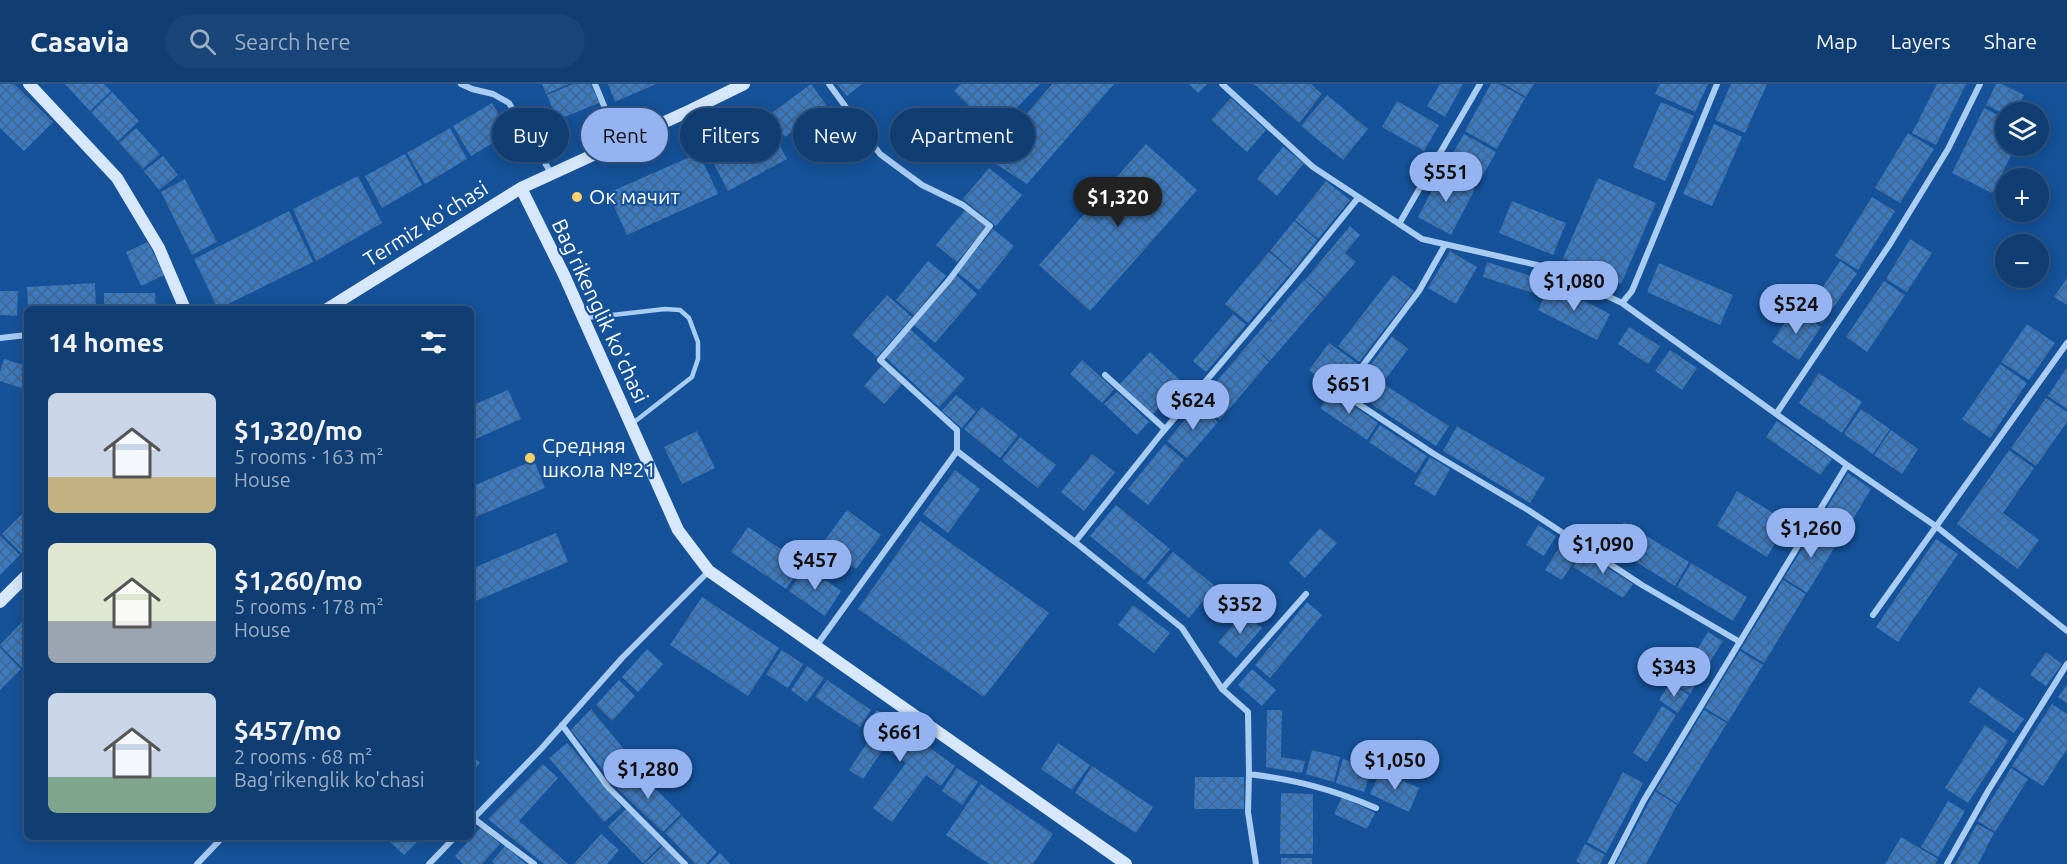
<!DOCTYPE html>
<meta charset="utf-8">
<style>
:root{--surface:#103e73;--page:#194578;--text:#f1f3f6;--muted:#9caec4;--line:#305785;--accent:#95b2f1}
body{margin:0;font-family:Ubuntu,sans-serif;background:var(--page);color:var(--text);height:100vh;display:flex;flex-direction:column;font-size:22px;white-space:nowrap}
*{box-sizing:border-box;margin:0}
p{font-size:20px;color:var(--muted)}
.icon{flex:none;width:33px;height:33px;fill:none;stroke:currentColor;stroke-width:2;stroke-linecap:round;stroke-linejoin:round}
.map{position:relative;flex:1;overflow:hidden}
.details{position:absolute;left:24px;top:222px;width:450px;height:534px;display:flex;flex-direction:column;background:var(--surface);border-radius:9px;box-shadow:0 3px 15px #0003,0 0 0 2px var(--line)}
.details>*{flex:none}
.top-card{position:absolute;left:492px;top:24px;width:570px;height:54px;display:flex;gap:12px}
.fabs{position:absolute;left:1995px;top:18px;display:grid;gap:12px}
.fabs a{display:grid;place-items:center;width:54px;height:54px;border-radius:50%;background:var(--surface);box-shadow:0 3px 15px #0003,0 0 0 2px var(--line);font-size:30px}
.price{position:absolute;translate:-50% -51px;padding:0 14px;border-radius:21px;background:var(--accent);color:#111;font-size:20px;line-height:39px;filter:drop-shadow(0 2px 3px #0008)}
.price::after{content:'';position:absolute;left:50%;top:36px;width:18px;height:14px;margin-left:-9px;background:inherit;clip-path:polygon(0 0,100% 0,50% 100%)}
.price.active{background:#222;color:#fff}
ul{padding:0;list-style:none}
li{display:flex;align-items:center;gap:18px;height:150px;padding:0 24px}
li span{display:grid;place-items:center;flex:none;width:168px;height:120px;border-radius:9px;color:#555}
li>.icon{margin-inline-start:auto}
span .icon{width:72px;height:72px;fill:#fffc;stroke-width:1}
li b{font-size:26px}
h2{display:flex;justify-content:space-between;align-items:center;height:72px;padding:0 24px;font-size:26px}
.tag{padding:0 21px;border-radius:27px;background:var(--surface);box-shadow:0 3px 15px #0003,0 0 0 2px var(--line);font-size:21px;line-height:54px}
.tag.active{background:var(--accent);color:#111}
header{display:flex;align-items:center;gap:36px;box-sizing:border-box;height:84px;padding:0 30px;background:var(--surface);border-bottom:2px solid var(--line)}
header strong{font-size:28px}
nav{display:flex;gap:33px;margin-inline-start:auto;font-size:21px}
.search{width:420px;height:54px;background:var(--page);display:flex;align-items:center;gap:15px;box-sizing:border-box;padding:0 21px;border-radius:33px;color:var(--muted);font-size:22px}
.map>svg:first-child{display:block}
.building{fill:url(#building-cross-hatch)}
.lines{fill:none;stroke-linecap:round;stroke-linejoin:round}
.lane{stroke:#a8ccf2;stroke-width:4.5}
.street{stroke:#a8ccf2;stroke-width:6}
.secondary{stroke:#d7e8fc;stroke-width:12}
.poi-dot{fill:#ffcf69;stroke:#155299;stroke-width:2}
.labels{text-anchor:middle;stroke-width:4.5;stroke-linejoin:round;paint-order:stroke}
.poi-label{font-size:21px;fill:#fff;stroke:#155299;text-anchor:start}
.street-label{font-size:21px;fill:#fff;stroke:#155299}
</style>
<header>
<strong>Casavia</strong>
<div class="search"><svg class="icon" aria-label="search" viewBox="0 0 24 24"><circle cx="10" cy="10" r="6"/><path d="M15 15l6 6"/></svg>Search here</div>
<nav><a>Map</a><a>Layers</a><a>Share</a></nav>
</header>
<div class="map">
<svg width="2067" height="780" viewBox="0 0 2067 780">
<defs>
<pattern id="building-cross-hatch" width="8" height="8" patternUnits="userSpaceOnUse" patternTransform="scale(1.5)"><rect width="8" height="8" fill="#3d7bc0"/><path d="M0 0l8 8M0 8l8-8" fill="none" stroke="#44668c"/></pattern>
</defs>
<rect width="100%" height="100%" fill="#155299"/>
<path class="building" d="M0,0h14l39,38 -29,29 -24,-23z
M65,0h39l7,7 -21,20z
M542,0h27l-23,10z
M573,0h18l8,19 -42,17 -10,-25z
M608,0h48l-41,18z
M811,0l16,22 -42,31 -16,-22z
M837,0h25l-15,12z
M961,0h79l-46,47 -40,-40z
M1052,0h62l-87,100 -39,-25z
M1189,0h18l-9,9z
M1254,0h57l11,10 -23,29z
M1440,0h23l-18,33 -18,-11z
M1491,0h9l25,14 -28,51 -32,-18z
M1504,0h30l-8,13z
M1660,0h48l-13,28 -40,-18z
M1731,0h36l-22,49 -30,-13z
M1937,0h29l-30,61 -24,-12z
M1996,0h6l22,11 -9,17h-9v3l-20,-10z
M112,8l27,29 -21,20 -27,-29z
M1327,11l41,34 -25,31 -42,-34z
M1231,14l35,32 -19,22 -36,-32z
M1397,17l42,24 -15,26 -42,-24z
M1661,18l33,14 -29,65 -32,-14z
M492,19l18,30 -39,23 -18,-30z
M1984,24l22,11v27h10l-24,47 -40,-20z
M765,34l22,41 -59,32 -22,-42z
M1714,40l28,13 -30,69 -29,-12z
M136,44l24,26 -17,15 -24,-26z
M450,44l17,31 -42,25 -18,-31z
M1908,49l26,16 -34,54 -25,-15z
M1464,50l32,18 -19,34 -32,-19z
M1146,60l51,46 -107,121 -51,-46z
M1283,63l21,16 -27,33 -20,-17z
M699,69l19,41 -91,41 -19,-42z
M405,70l17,31 -40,23 -17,-32z
M163,72l15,19 -19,15 -15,-19z
M989,84l33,27 -26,31 -33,-27z
M1442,87l33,18 -24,46 -33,-18z
M358,92l24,47 -66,38 -23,-52z
M1598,94l58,25 -35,81 -58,-26z
M185,95l32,63 -25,13 -31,-63z
M1326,97l24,19 -32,39 -23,-19z
M1872,113l23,14 -37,59 -23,-14z
M1512,117l54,22 -13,32 -54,-22z
M965,126l21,17 -29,35 -21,-17z
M289,127l24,51 -95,47 -24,-50z
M1294,137l23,19 -24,31 -23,-20z
M1350,142l10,9 -15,18 11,9 -31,35 -20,-17z
M993,145l21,17 -35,44 -21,-17z
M1910,155l22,14 -25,39 -21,-13z
M148,158l16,33 -23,11 -15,-34z
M1450,167l27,16 -21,37 -28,-16z
M1269,168l23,19 -44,52 -23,-19z
M928,177l18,15 -32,39 -18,-15z
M1840,177l17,12 -35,51 -16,-11z
M1487,178l60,19 -5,15 -59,-19z
M1659,179l74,32 -13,30 -73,-33z
M956,191l21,19 -42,49 -21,-18z
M1393,191l21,16 -55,71 -21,-16z
M2067,194v27l-13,-8z
M1304,196l20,18 -54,63 -15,-13 14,14 -49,58 -21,-18 70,-82 6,3 -5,-4z
M1884,197l21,14 -38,57 -21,-15z
M95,199l1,26h-68l-1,-22z
M1551,200l59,30 -13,26 -59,-30z
M0,207h18l-1,25 -17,-1z
M104,209h51l1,16h-52z
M887,211l25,22 -35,40 -25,-22z
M1794,225l27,18 -22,33 -27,-18z
M1233,230l13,11 -40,47 -13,-11z
M2027,240l28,19 -26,37 -28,-18z
M1629,243l31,19 -12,18 -30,-20z
M910,245l55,50 -26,28 -54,-50z
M1392,252l16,13 -40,54 -16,-13z
M1329,259l29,21 -21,28 -28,-22z
M1670,266l27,18 -15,22 -27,-19z
M1150,268l32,30 -29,32 -33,-30z
M4,275l23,7v24l-27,-9v-9z
M1082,276l32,29 -12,14 -32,-29z
M2000,280l27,19 -37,55 -28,-19z
M881,282l21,18 -18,20 -20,-18z
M2067,283v42l-19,-13z
M1819,289l43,29 -20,31 -43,-30z
M1385,301l64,41 -13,20 -65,-42z
M508,306l13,29 -50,22v-35z
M1332,307l46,32 -11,17 -47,-32z
M1117,308l32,30 -12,13 -33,-31z
M956,311l20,16 -14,17 -20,-17z
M2046,314l21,14v10l-31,44 -25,-18z
M1198,320l20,18 -31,36 -20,-17z
M982,323l36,28 -18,23 -36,-29z
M1861,325l29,20 -17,25 -29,-20z
M1777,337l55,38 -12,16 -54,-38z
M1380,341l47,31 -11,17 -47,-31z
M1457,342l88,52 -15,25 -87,-52z
M1891,346l27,19 -16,25 -28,-19z
M697,347l18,37 -33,16 -18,-37z
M1020,353l36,28 -18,23 -36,-28z
M1165,360l19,16 -36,45 -20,-16z
M2009,366l25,18 -31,45 36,27 -21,29 -61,-45z
M1092,370l23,18 -31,39 -23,-19z
M1430,373l20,12 -15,27 -21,-12z
M534,376l11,28 -74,31v-32z
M955,386l25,19 -32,44 -25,-19z
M1848,389l23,16 -30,50 -24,-15z
M1737,407l51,31 -21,35 -50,-31z
M1116,421l54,44 -26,31 -54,-44z
M27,425v39l-6,5 -19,-19z
M847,426l34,25 -25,34 -34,-25z
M920,437l129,92 -65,84 -126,-88z
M1624,438l65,40 -14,24 -65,-40z
M1538,441l18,11 -12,20 -18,-11z
M1816,442l23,14 -32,53 -23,-15z
M748,443l55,37 -17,25 -55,-37z
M1320,444l17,15 -32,35 -16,-15z
M556,449l12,29 -97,41v-34z
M0,452l20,19 -20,20z
M1936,455l22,15 -60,88 -22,-15z
M1564,456l17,11 -19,29 -17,-10z
M1173,468l42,34 -26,32 -42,-35z
M1582,468l51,32 -10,14 -50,-31z
M1691,479l56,34 -14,24 -56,-34z
M806,483l35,24 -16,25 -36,-25z
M1783,496l23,14 -42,69 -23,-14z
M702,513l77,51 -31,48 -78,-51z
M1307,518l15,13 -52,63 -15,-13z
M1133,521l37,28 -16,20 -36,-28z
M1244,529l18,15 -26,30 -18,-16z
M22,538l5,5v36l-5,5 -22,-23z
M1708,548l15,9 -17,27 -15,-9z
M0,563l21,22 -21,21z
M647,565l16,15 -25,28 -16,-15z
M782,566l21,14 -15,24 -22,-14z
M1740,567l23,14 -35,57 -23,-14z
M2046,568l16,12 -16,22 -16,-11z
M1690,576l15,10 -15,24 -15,-10z
M807,582l17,12 -17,24 -16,-12z
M1252,585l24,21 -14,16 -24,-21z
M619,596l16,16 -23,25 -16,-16z
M827,596l44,30 -11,17 -45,-30z
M1670,599l19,12 -11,18 -19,-13z
M2067,601v18l-9,-6z
M1979,603l45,32 -10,14 -45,-31z
M2052,620l15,10v35l-24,37 -31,-20z
M1662,622l14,9 -29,47 -14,-9z
M591,625l45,55 -23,19 -42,-53z
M877,626l78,56 -14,20 -15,-11 -34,47 -19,-14 33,-45 -22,-15 -21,31 -14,-9 26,-39 -9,-6z
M1267,626h15l-1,47 24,4 -3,12 -36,-6z
M1704,626l23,13 -49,81 -22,-14z
M1985,641l23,16 -40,62 -23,-15z
M567,659l55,64 -18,15 -55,-64z
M1058,659l32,22 -18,25 -31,-21z
M1312,666l28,7 -6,25 -28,-8z
M471,670l9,9 -9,10z
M1343,675l29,9 -8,24 -28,-9z
M543,680l15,14 -39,43 49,43h-24l-56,-45z
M1092,682l61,41 -17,26 -61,-40z
M957,684l21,14 -16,23 -20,-14z
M2011,684l17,11 -33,53 -17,-11z
M635,685l46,45 -18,18 -48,-46z
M1381,687l38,17 -10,24 -39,-18z
M1623,688l20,11 -37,70 -19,-11z
M1195,693h49v32h-50z
M981,700l72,50 -20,30h-44l-43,-29z
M1655,707l22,14 -31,59h-30z
M1281,709l32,1v60h-33z
M1342,713l33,16 -8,16 -33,-15z
M1948,717l17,10 -27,46 -17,-10z
M626,725l35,36 -18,18 -35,-36z
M682,732l35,36 -11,12h-11l-30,-31z
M1977,740l17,9 -16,31h-23z
M481,743l19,17 -18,20h-19l-8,-8z
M601,750l18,16 -12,14h-33z
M385,753h37l-18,18z
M1901,753l37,22 -3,5h-50z
M1585,760l20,11 -5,9h-19l-5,-3z
M505,762l21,18h-31l-3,-2z
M663,762l17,18h-36z
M720,769l10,11h-21z
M1281,774h31v6h-31z"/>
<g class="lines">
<path class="lane" d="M586,234l79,-9 15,1 9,8 9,24v17l-6,18 -59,46"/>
<path class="street" d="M461,0l11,5 21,5 16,9 42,70
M595,0l24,58
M829,0l51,70 42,31 41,20 27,21 -41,54 -69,80 77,70v21
M1222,0l91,83 109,72 124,28 76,36 225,162 90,62 130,104
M1399,140l81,-140
M1445,161l-26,46 -77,102 92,61 94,56 114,75 98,57
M1622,219l10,-12 85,-207
M0,254l27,-3
M1105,291l60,54
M1776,330l114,-170 58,-95 32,-65
M1873,531l194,-272
M817,561l140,-194 118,91
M1222,605l-40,-61 -107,-86 86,-108 128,-151 69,-85
M562,641l46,62 77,77
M1249,690l-1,-62 -26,-23 84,-95
M473,734l61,46
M471,737l70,-72 81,-91 87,-87
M197,780l22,-23
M429,780l26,-27
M1256,780l-8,-52 1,-38c47,6 83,15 127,34
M1611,780l33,-64 203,-335
M1947,780l41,-73 79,-127"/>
<path class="secondary" d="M29,0l88,94 42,70 26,61
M521,104l43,87 114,255 31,41 417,293
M327,225l194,-121 170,-78 53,-26
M0,518l27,-27"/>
</g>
<g class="poi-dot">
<circle cx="577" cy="113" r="6"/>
<circle cx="530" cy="374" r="6"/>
</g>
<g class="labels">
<g class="poi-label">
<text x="589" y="120">Ок мачит</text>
<text x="542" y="369">Средняя<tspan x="542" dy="24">школа №21</tspan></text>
</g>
<g class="street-label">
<text transform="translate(426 140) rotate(-32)" y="7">Termiz ko'chasi</text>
<text transform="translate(600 227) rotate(65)" y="7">Bag'rikenglik ko'chasi</text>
</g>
</g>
</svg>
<div class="fabs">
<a><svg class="icon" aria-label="layers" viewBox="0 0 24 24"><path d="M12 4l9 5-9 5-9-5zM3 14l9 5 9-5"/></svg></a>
<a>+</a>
<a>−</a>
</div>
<b class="price" style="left:1446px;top:119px">$551</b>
<b class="price active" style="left:1118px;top:144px">$1,320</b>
<b class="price" style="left:1574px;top:228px">$1,080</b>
<b class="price" style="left:1796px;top:251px">$524</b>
<b class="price" style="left:1349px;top:331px">$651</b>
<b class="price" style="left:1193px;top:347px">$624</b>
<b class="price" style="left:1811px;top:475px">$1,260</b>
<b class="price" style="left:1603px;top:491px">$1,090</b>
<b class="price" style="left:815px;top:507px">$457</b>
<b class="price" style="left:1240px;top:551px">$352</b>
<b class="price" style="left:1674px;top:614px">$343</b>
<b class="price" style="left:900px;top:679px">$661</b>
<b class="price" style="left:1395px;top:707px">$1,050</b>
<b class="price" style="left:648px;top:716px">$1,280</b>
<div class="top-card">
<a class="tag">Buy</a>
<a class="tag active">Rent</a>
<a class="tag">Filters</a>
<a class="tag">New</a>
<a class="tag">Apartment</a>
</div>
<section class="details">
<h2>14 homes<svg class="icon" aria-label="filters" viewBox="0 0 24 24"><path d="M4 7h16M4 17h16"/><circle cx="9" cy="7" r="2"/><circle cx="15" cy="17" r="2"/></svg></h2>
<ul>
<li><span style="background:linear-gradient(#c9d6e8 70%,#c2b280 0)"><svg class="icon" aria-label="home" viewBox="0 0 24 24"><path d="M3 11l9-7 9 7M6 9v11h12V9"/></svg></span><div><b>$1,320/mo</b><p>5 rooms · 163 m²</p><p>House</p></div></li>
<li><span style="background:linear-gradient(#dfe7d0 65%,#9aa5b1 0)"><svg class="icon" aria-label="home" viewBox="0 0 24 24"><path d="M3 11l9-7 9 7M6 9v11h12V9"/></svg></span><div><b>$1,260/mo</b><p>5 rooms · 178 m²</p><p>House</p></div></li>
<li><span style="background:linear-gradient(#c9d6e8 70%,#7fa58c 0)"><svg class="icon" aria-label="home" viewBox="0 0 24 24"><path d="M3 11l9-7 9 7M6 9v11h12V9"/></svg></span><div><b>$457/mo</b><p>2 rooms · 68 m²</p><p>Bag'rikenglik ko'chasi</p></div></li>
</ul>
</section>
</div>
